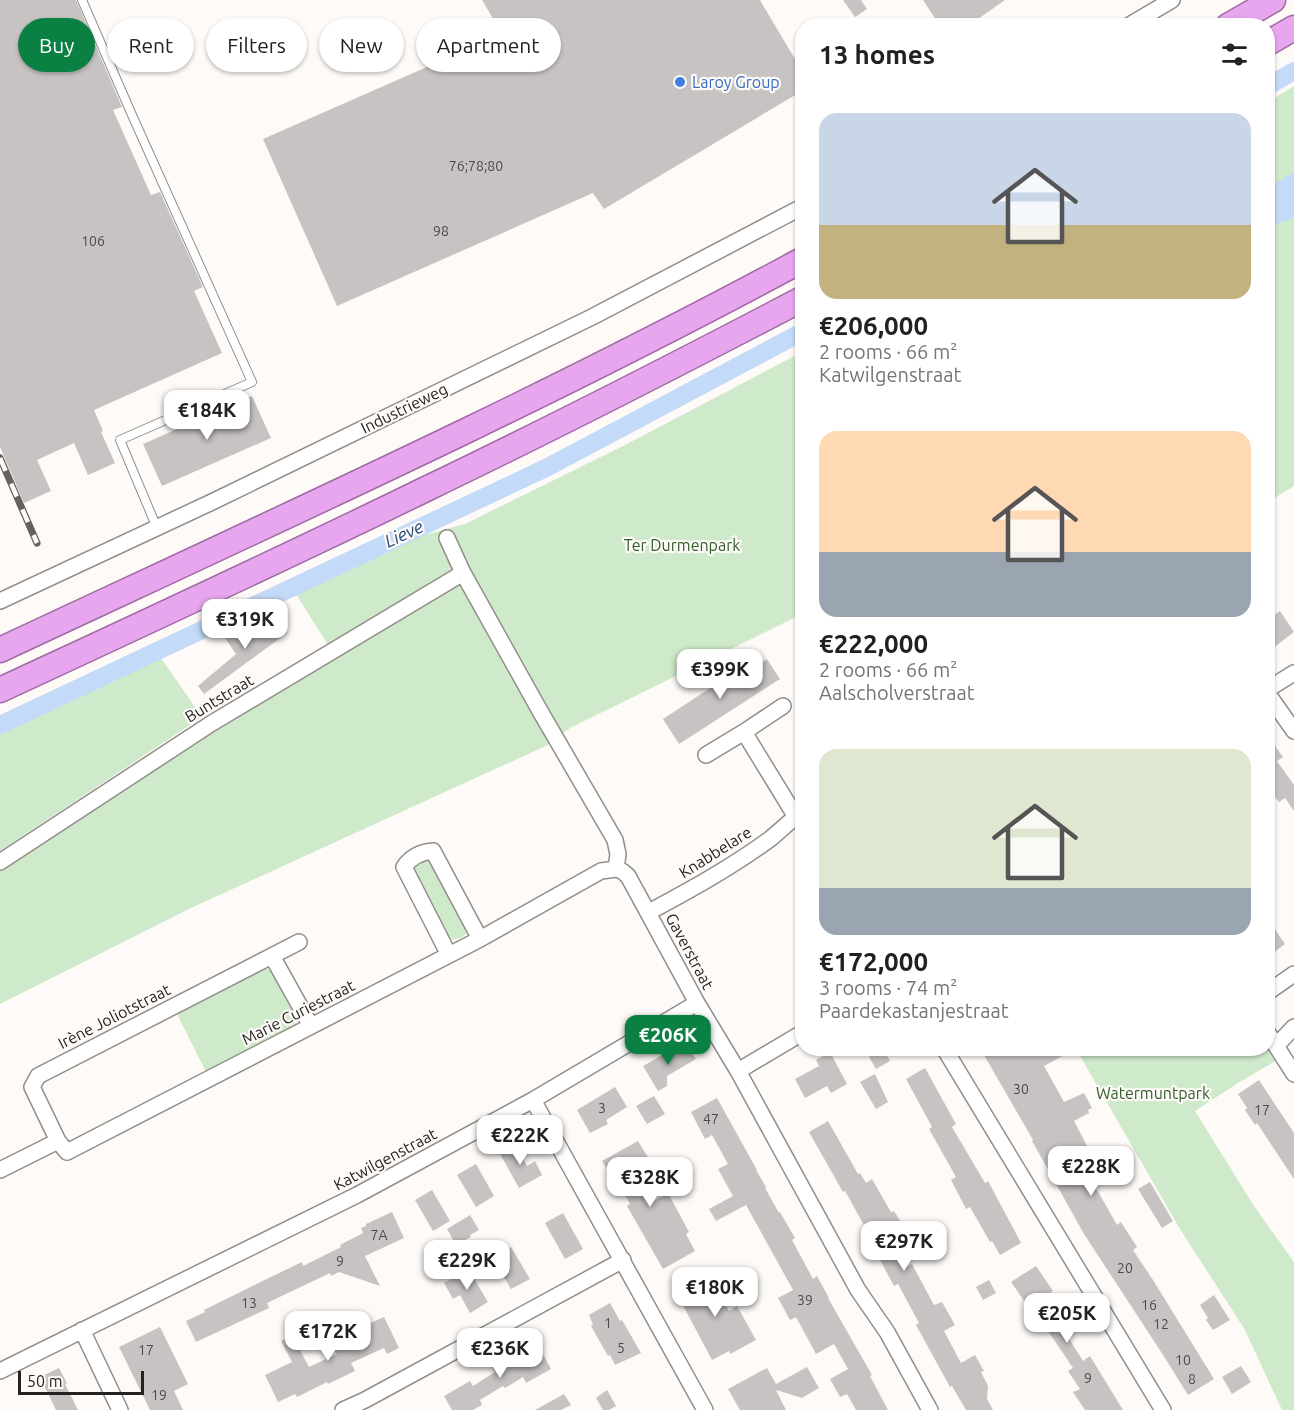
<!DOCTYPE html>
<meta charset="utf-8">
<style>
:root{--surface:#fff;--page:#f2f2f2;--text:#202124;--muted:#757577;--accent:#0b8043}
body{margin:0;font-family:Ubuntu,sans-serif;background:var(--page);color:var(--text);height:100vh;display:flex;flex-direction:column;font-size:22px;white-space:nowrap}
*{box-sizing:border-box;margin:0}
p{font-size:20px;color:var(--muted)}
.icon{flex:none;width:33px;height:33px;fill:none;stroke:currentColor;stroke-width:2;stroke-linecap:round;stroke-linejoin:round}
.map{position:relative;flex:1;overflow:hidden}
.drawer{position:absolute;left:795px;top:18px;width:480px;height:1038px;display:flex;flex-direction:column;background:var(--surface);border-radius:24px;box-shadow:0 2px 4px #0004}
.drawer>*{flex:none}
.hud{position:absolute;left:18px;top:18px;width:570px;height:54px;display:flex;gap:12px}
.scale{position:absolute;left:18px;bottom:15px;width:126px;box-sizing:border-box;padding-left:6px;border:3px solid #242322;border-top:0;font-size:16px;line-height:21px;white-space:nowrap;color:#242322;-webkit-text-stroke:4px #fdfaf7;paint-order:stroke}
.price{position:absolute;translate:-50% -51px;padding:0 14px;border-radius:12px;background:#fff;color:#222;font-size:20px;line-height:39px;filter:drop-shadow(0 2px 3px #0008)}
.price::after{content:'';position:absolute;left:50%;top:36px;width:18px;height:14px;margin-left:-9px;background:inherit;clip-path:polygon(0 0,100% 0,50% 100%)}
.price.selected{background:var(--accent);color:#fff}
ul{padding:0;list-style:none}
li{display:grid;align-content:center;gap:12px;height:318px;padding:0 24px}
li span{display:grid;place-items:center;height:186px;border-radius:18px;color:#555}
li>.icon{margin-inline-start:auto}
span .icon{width:108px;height:108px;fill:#fffc;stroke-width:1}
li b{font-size:26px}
h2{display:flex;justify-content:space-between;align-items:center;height:72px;padding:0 24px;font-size:26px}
.tag{padding:0 21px;border-radius:27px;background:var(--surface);box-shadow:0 2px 4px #0004;font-size:21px;line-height:54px}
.tag.selected{background:var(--accent);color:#fff}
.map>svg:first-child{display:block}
.green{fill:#cfeaca}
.water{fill:#c3daf8}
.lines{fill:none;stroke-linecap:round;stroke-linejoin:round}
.canal{stroke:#c3daf8;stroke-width:18}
.building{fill:#c7c3c2}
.service-casing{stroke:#918e8b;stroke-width:10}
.minor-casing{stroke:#918e8b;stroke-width:18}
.trunk-casing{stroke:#9f6aa4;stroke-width:27}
.service{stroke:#fff;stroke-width:8}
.minor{stroke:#fff;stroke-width:15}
.trunk{stroke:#e7a6ee;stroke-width:24}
.rail-casing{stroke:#646261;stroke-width:7}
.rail{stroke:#fdfaf7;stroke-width:4.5;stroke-dasharray:14;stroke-linecap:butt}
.shop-dot{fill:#3f7fe0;stroke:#fdfaf7;stroke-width:2}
.labels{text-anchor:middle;stroke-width:4.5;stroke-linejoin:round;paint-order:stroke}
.number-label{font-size:14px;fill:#4d4b4a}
.shop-label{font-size:16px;fill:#366cbe;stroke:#fdfaf7;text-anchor:start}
.street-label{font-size:16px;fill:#242322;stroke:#fdfaf7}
.park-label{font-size:16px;fill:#335e2c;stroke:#fdfaf7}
.water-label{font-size:18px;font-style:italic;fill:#254a7a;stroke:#fdfaf7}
</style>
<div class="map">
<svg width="1294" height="1410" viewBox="0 0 1294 1410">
<rect width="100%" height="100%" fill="#fdfaf7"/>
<path class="green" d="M1294,86v400l-26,16v-400z
M802,352v262l-232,114 -22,17 -357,163 -191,96v-133c143,-98 293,-186 440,-278l-2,-14 -110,66 -32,-51 103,-52 66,-18 160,-79z
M161,658l41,59 -202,134v-118z
M424,859l8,2 37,69c-5,8 -11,10 -20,9l-36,-67v-7z
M261,968l10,2 24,41v16l-88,47 -31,-62z
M1268,1042l9,18 -39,23 -43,28 59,95 40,56v148h-12l-37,-80 -65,-101 -104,-180 192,-1z"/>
<path class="water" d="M1294,172v46l-26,8v-38z"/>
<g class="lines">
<path class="canal" d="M1268,86l26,-15
M0,725l546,-257 256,-136"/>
</g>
<path class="building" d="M0,0h76l46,107 -9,3 38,85 9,-3 43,95 -9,4 28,62 -128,57 9,21 -2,1 14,31 -27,12 -14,-32 -37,17 14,31 -27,12 -24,-56z
M482,0h278l42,71v20l-198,118 -11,-16 -256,113 -74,-167 239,-105z
M843,0h18l6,9 -12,8z
M923,0h82l-37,26h-28z
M252,396l19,42 -109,48 -19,-42z
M1280,611l14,21 -26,20v-32z
M277,618l10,15 -83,61 -6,-8 38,-32 -11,-16 22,-14 7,10z
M767,659l13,20 -101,65 -16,-25 70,-46 2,2 22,-15 2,4z
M1268,736l15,21 -6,4 17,24v26l-9,-13 -6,4 -11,-14z
M1268,919l17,25 -17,13z
M687,1045l9,14 -29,17v10l-9,5 -15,-25 30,-17 2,3z
M980,1048h97l-33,18 20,36 20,-9 8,15 -4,2 1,3 -15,8 22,42 -11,6 32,56 4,-3 16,25 -4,3 20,30 61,99 -26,16 -23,-37 -81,-124 -52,-93 1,-1z
M884,1049l6,12 -14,8 -7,-12z
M830,1052l17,32 -16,9 -4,-7 -22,12 -10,-19 24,-13 -3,-6z
M925,1068l31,56 -4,3 33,56 3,-2 33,62 -21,12 -8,-14 -2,1 -20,-35 -4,2 -15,-29 5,-3 -27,-48 3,-2 -26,-48z
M875,1074l13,28 -12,7 -16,-27z
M1259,1080l35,53v46l-37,-56 -2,2 -10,-15 2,-2 -9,-14z
M615,1087l12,20 -21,13 2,4 -18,9 -13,-23z
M654,1096l11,18 -18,10 -11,-18z
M717,1098l40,72h-1l10,17 -1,1 14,25 1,-1 15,26 -3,2 21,39 4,-3 12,22h-1l44,77 -2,1 18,34h-32l-9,-16 -7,3 -10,-18 18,-10 -14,-25 -18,10 -20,-37 -6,3 -12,-22 15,-8 -47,-85 -30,16 -7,-12 24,-13 -15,-27 10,-5 -16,-29 -7,4 -14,-27z
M828,1121l30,53 2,-1 6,10 6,-4 19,33 3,-1 10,16 -14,8 17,32 5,-3 22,41 8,-3 13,23 -11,6 17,32 14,-8 9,16 -3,1 7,14 -1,13 6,11h-27l-14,-24 -2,1 -34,-62 3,-2 -21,-39 -4,2 -31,-58 2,-1 -20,-36 -2,1 -34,-60z
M638,1141l11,18 -7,4 4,8 -9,7 12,26 19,-11 21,39 -3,2 9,17 -32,18 -36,-63 3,-2 -19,-33 -2,1 -7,-11z
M514,1143l13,23 8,-5 7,14 -23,13 -20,-36z
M476,1164l18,32 -18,11 -19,-32z
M1150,1182l23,39 -11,7 -24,-39z
M432,1190l18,31 -17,10 -18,-31z
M392,1212l12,26 -39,18 15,30 -41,-14 -8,4 -1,-3 -63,30 2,5 -73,34 -10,-21 19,-9 -1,-2 73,-36 25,-12 1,4 38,-19 -1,-2 23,-12 -2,-5 5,-2v-2z
M563,1213l20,36 -18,10 -20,-36z
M470,1215l9,15 -9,5 1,2 -15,8 -9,-16z
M511,1247l19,32 -19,10 -19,-32z
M1036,1266l17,25 -2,1 24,40 -7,5 15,24 7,-5 33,54h-38l-12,-18 7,-3 -12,-18 5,-3 -31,-46 15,-9 -30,-8 -16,-23z
M707,1267l22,44 8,-5 19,34 -26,14 -1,-3 -17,9 -34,-64 22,-12 -6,-11z
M469,1270l19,32 -18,11 -10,-18 -7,4 -9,-16z
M989,1280l7,13 -13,7 -7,-13z
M1214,1295l16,25 -17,10 -7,-10 2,-2 -8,-13z
M610,1303l10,18 2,-1 19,33 -26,12 -5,-10 -2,1 -17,-30 2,-2 -4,-9z
M384,1317l15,31 -12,6 -3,-6 -33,15 4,8 -27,13 -1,-2 -30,15 -2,-3 -17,8 -13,-27 27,-13 -11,-21 11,-6 17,32 28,-13 -2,-3 27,-13 -3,-6 8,-3 -1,-4z
M160,1327l28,57 -14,7 9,19h-33l-31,-63z
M537,1343l14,26 -25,14 -3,-6 -18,11 -2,-2 -23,14 2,5 -9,5h-21l-8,-14 26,-15 3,5 22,-14 -3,-5z
M1241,1366l10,16 -19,12 -10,-17z
M807,1367l12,21 -17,10 -26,-8 10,20h-46l-12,-21 39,-21 9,16z
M59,1368l8,15 -2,1 13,26h-22l-16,-33z
M607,1390l9,16 -7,4h-6l-7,-12z
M564,1394l7,11 -10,5h-26z"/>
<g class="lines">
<g class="service-casing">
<path id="service" d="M82,0l50,115 120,267 -132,58 37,88"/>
</g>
<g class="minor-casing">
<path id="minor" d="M1128,26l44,-26
M447,538l16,35 77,138 75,129 3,14 -2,15
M0,601l214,-100 378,-184 210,-110
M1268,689l26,-16
M1268,694l26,37
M783,706l-39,26 52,85
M706,755l38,-23
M0,862l212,-139 251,-150
M616,869l6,2 6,5 69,127 41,68 120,219 29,42 43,78
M649,912c41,-22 83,-45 121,-73 11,-9 21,-19 32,-27
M449,955l-45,-88c7,-10 16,-15 29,-16l47,88
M272,956l39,70
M1268,992l26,-18
M1268,1033l26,41
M1276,1046l18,-19
M944,1048l219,362
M738,1071l64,-38
M533,1100l172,310
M58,1141l-26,-54 6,-11 261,-134
M0,1170l58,-29 9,11 413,-213 121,-68 15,-2
M82,1330l38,80
M0,1371l357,-176 176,-95 164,-97
M343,1410l22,-10 258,-140"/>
</g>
<g class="trunk-casing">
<path id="trunk" d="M1228,26l45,-26
M1268,43l26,-15
M0,650c269,-126 541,-249 802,-390
M0,690c142,-66 285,-132 426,-201 127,-61 252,-125 376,-190"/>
</g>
<use href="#service" class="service"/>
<use href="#minor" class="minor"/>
<use href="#trunk" class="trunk"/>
<g class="rail-casing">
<path id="rail" d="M0,458l37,85"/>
</g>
<use href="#rail" class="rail"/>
</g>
<circle class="shop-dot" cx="680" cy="82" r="6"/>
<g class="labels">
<g class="number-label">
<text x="476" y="171">76;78;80</text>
<text x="441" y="236">98</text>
<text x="93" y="246">106</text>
<text x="1021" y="1094">30</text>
<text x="602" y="1113">3</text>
<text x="1262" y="1115">17</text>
<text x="711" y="1124">47</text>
<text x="379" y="1240">7A</text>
<text x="340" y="1266">9</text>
<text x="1125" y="1273">20</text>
<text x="805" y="1305">39</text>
<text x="249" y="1308">13</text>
<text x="1149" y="1310">16</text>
<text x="608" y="1328">1</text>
<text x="1161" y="1329">12</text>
<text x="621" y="1353">5</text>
<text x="146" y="1355">17</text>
<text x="1183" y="1365">10</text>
<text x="1088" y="1383">9</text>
<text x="1192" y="1384">8</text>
<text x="159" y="1400">19</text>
</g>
<g class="shop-label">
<text x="692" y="88">Laroy Group</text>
</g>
<g class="street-label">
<text transform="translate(404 408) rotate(-26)" y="6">Industrieweg</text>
<text transform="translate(219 698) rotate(-31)" y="6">Buntstraat</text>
<text transform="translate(715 852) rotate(-32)" y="6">Knabbelare</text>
<text transform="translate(690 951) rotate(62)" y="6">Gaverstraat</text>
<text transform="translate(298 1012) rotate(-27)" y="6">Marie Curiestraat</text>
<text transform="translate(114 1016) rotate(-27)" y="6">Irène Joliotstraat</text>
<text transform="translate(385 1159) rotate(-28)" y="6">Katwilgenstraat</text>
</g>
<g class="park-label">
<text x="682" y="551">Ter Durmenpark</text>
<text x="1153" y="1099">Watermuntpark</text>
</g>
<g class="water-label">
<text transform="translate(404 534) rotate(-25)" y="6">Lieve</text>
</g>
</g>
</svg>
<div class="scale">50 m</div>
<b class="price" style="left:207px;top:441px">€184K</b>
<b class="price" style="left:245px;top:650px">€319K</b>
<b class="price" style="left:720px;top:700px">€399K</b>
<b class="price selected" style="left:668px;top:1066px">€206K</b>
<b class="price" style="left:520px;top:1166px">€222K</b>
<b class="price" style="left:1091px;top:1197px">€228K</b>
<b class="price" style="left:650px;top:1208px">€328K</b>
<b class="price" style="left:904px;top:1272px">€297K</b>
<b class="price" style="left:467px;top:1291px">€229K</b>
<b class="price" style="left:715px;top:1318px">€180K</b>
<b class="price" style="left:1067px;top:1344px">€205K</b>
<b class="price" style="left:328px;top:1362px">€172K</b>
<b class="price" style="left:500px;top:1379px">€236K</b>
<div class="hud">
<a class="tag selected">Buy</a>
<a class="tag">Rent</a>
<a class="tag">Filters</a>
<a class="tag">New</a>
<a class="tag">Apartment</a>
</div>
<section class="drawer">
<h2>13 homes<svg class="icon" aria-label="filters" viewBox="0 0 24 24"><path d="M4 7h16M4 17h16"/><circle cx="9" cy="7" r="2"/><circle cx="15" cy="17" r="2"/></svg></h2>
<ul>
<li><span style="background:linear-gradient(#c9d6e8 60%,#c2b280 0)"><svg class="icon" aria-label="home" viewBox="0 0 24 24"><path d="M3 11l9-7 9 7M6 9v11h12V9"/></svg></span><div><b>€206,000</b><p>2 rooms · 66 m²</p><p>Katwilgenstraat</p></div></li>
<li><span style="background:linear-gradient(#ffd9b3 65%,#9aa5b1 0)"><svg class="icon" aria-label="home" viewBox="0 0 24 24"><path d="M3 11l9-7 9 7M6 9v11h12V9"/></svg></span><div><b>€222,000</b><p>2 rooms · 66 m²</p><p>Aalscholverstraat</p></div></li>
<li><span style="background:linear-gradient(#dfe7d0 75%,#9aa5b1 0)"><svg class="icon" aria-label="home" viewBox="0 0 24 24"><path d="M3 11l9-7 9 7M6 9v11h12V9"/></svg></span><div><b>€172,000</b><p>3 rooms · 74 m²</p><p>Paardekastanjestraat</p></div></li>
</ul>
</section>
</div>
